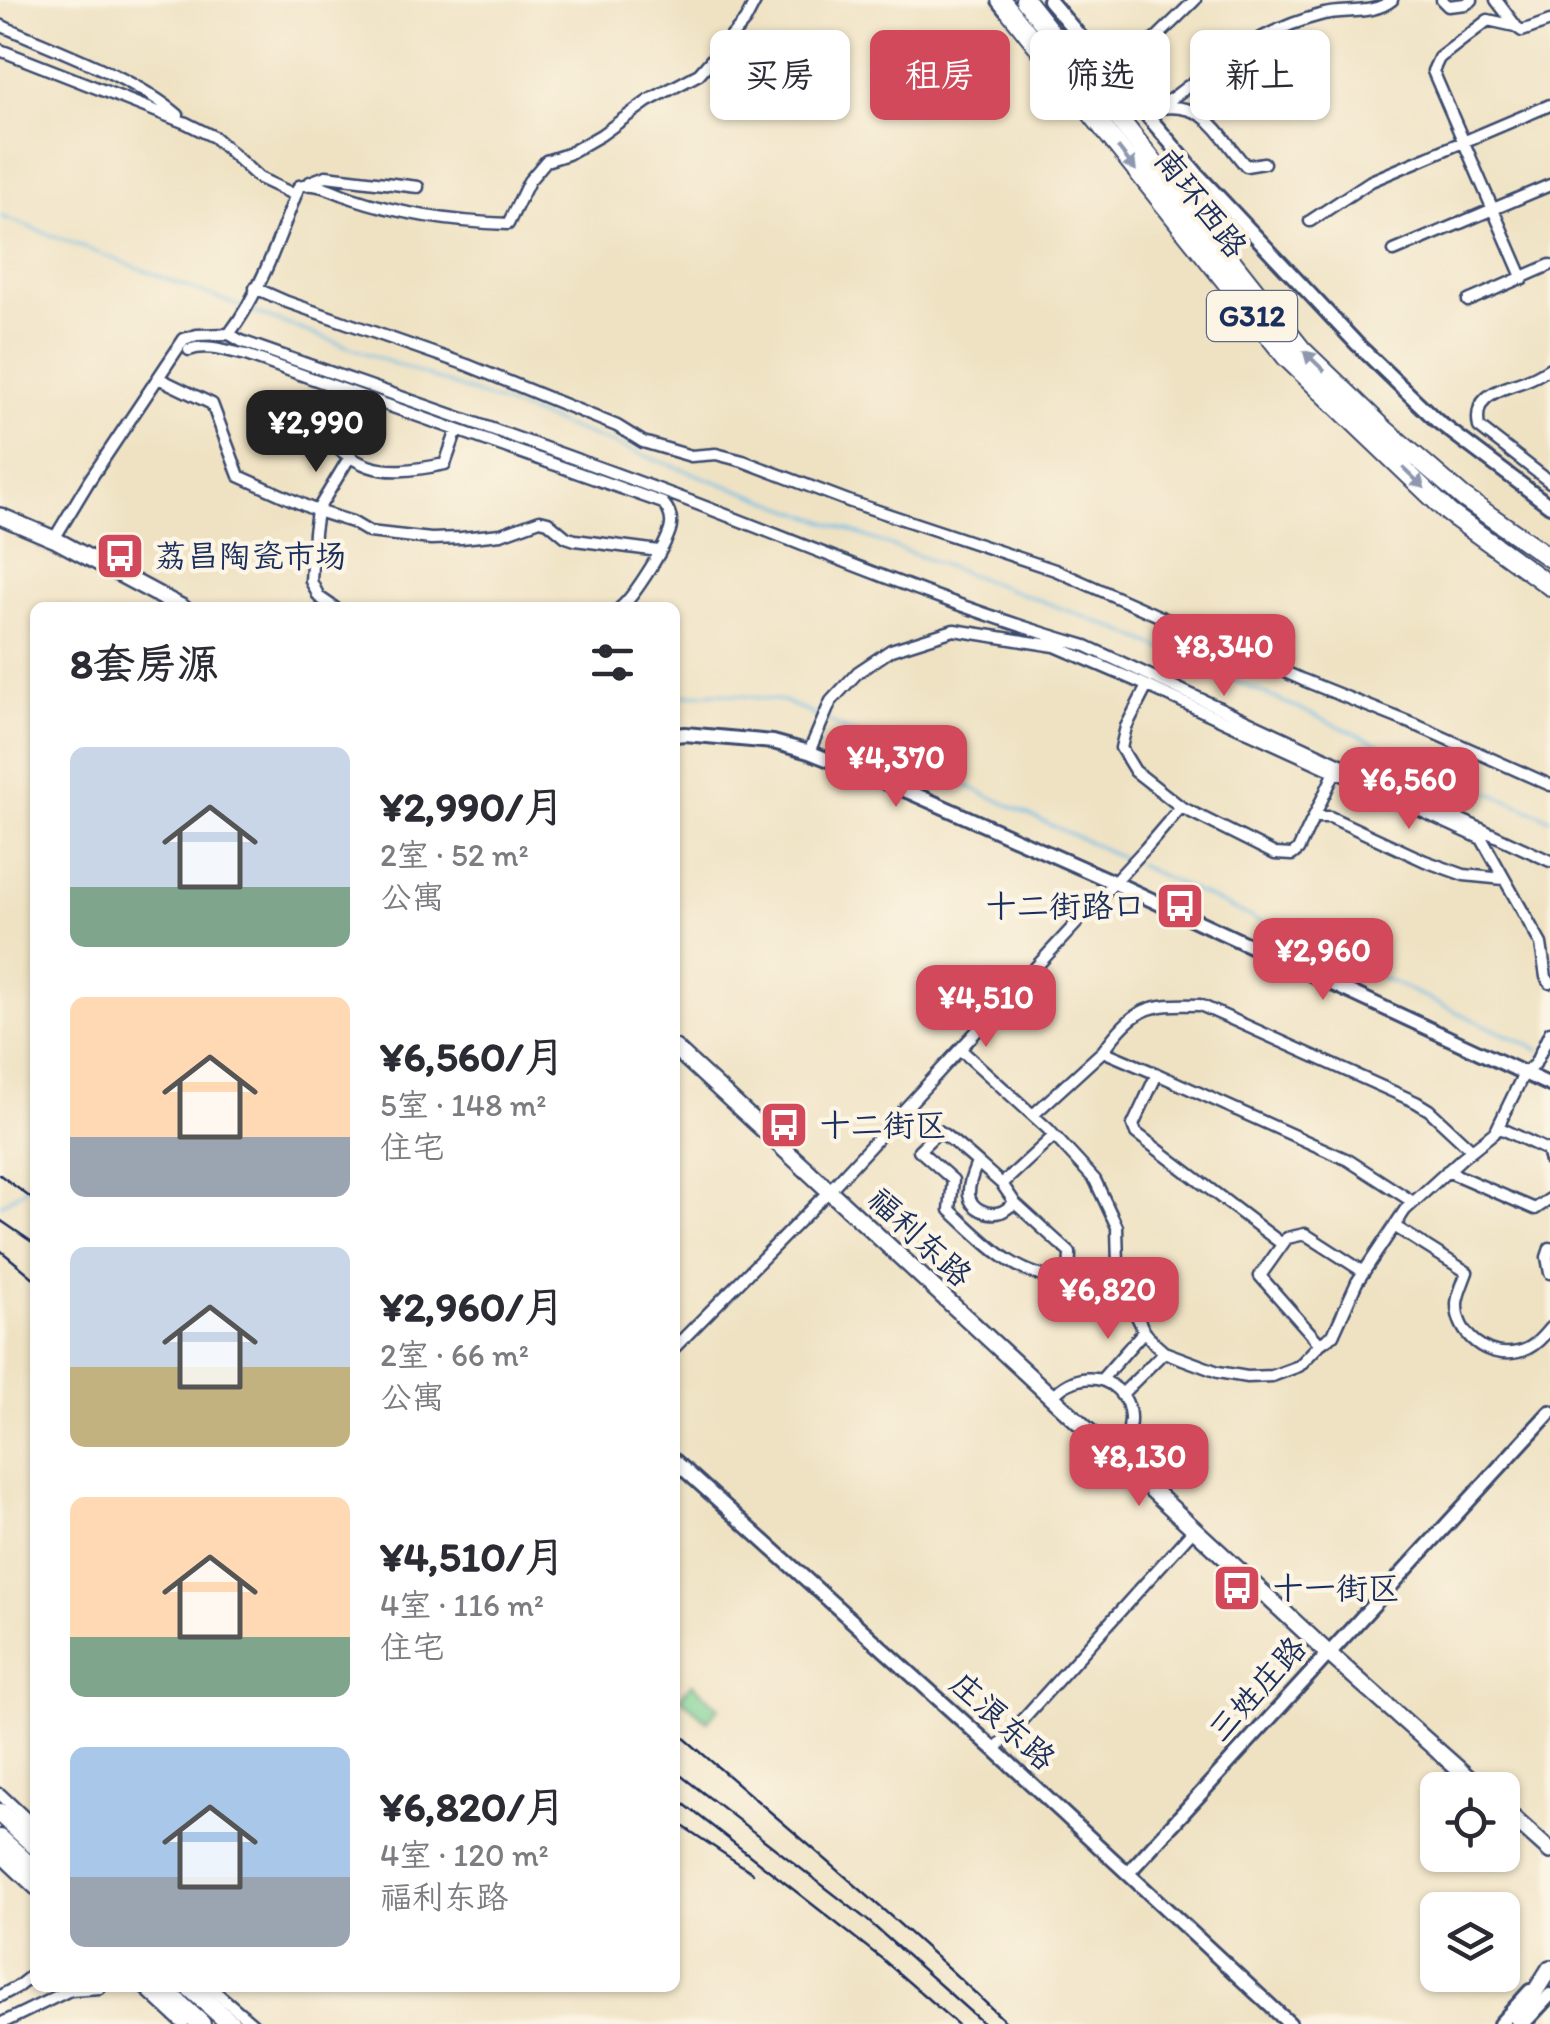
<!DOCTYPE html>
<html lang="zh">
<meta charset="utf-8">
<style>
:root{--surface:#fff;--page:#f7f7f7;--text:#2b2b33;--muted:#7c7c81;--accent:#d1495b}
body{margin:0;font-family:Itim,"LXGW WenKai TC",sans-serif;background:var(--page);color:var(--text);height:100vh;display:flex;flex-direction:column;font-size:38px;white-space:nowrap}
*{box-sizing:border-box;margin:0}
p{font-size:32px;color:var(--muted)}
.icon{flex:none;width:55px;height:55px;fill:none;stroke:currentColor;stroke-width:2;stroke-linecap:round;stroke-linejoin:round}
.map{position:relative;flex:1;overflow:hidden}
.side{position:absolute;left:30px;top:602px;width:650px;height:1390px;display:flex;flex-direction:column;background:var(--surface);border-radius:15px;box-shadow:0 2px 8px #0004}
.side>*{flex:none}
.guide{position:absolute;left:710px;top:30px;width:690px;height:90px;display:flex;gap:20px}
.controls{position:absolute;left:1420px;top:1772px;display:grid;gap:20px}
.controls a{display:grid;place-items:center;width:100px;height:100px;border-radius:15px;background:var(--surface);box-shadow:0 2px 8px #0004;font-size:50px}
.price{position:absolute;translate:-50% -85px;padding:0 22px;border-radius:20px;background:var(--accent);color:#fff;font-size:32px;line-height:65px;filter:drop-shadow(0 2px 5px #0008)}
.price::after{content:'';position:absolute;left:50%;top:60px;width:30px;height:22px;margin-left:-15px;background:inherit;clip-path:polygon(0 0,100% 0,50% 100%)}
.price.on{background:#222;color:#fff}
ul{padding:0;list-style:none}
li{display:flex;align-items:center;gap:30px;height:250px;padding:0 40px}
li span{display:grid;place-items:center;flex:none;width:280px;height:200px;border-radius:15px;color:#555}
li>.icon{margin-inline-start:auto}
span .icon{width:120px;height:120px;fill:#fffc;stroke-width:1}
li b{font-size:42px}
h2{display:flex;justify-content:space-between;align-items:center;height:120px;padding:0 40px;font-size:42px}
.tag{padding:0 35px;border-radius:15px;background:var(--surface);box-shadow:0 2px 8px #0004;font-size:35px;line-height:90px}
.tag.on{background:var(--accent);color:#fff}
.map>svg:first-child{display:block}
.green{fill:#7ed295;stroke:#4c807a;stroke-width:2.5}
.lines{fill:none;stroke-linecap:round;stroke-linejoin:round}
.stream{stroke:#6abae5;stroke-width:2.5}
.minor-casing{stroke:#3b4a6d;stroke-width:15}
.tertiary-casing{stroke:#3b4a6d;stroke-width:18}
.secondary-casing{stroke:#3b4a6d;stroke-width:20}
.primary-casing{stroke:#3b4a6d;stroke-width:22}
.trunk-casing{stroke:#3b4a6d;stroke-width:22}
.minor{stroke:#fff;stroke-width:10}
.tertiary{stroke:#fff;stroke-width:12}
.secondary{stroke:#fff;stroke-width:15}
.primary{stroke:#fff;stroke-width:18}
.trunk{stroke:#fff;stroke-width:18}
.rail{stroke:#1b2f5e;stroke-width:2.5}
.oneway{fill:#8d97ae}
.labels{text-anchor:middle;stroke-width:9;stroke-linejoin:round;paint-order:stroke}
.shield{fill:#fcf5e5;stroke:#5e6a86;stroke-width:2.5}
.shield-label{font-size:30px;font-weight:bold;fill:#1b2f5e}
.street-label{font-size:32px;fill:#1b2f5e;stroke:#fcf5e5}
.poi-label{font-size:32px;fill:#1b2f5e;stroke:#fcf5e5;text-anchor:start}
</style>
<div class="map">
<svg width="1550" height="2024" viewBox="0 0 1550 2024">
<rect width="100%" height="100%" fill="#fcf5e5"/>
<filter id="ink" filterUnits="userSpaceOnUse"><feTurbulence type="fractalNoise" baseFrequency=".01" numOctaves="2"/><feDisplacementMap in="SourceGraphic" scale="20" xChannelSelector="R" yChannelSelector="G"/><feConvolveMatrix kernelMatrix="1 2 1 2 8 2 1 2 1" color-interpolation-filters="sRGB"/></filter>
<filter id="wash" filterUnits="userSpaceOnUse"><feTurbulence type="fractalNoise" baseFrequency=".0048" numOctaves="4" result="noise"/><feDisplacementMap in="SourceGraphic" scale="40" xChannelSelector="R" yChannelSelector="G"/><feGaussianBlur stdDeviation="2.25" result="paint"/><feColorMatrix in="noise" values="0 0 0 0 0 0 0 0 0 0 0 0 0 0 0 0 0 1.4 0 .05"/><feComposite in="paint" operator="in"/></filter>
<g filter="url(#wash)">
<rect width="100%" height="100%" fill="#efe2c3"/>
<path class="green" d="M692,1683l27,24 -12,14 -27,-24z"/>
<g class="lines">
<path class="stream" d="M0,216l241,91
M248,310l867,318 435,191
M675,696l45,-3 64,8 34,16
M825,720l306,142
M1138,865l401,185
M0,1205l35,-23"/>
</g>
</g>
<g filter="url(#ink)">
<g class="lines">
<g class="minor-casing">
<path id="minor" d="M1442,0l6,6 18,-2 6,-4
M1496,0l19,25
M0,25c54,24 134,52 178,90
M1152,42l43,-42
M0,50l186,73 28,14 45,41 36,17
M1160,108c49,-6 58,27 86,58l18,-3
M1148,116c58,-42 103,-84 176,-102 21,-5 50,1 68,-14
M310,182l16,-6 92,11
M1310,221l61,-40 179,-76
M1394,251l156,-66
M1523,279l-90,-208 6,-13 49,-38 27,6 7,5 28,-10
M255,288l32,14 180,63 150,61 26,16 48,14 25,-2 27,7 108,41 204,68 248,110 115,46 132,59
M1468,301l82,-36
M229,334l12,7c153,54 307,106 459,164 128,49 254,103 386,141l464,215
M189,350c18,-7 39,1 57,5l417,148c6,7 9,13 8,22 -1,16 -38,73 -51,83
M1550,368c-8,5 -15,9 -23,12 -25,10 -55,13 -48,47l71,55
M158,378l54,26 27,72 78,35 35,11 17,10 62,7 30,-1 40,-4 39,-14 8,2 18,15 9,3 84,11
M302,419c56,47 67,61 143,45l12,-34
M54,539l35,-58 95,-142 13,-4 32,-1c31,-40 52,-101 70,-148 17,-5 36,6 53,12 50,17 103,24 156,26l21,-43 17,-20 22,-7 33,-19 47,-34 51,-27 46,-53 11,-21
M335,608l-16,-11 -8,-16 3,-49 3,-21 32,-53
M574,608h3
M1147,686l-21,41 -5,21 14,23 46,36 94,47 17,1 6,-5 37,-78
M809,752l22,-51 27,-29 33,-22 63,-20 101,16 84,36 343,157 59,105 5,33 4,6
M1315,817h15l95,44 39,14 40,4
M960,1049l88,80 47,51 22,47 1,39 12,36 14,29 11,13 9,8 54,20 29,5 25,-1 27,-10 21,-22 13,-9 24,-53 48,-72 57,-52 34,-27 28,-58 11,-9 15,-32
M1103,1051c32,-43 44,-48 97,-46l216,97 13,8 43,40
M1033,1115l70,-64 54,23
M1498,1127l49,23 3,11
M1054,1136l-52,48 13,19 55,50 -1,27 51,-6
M977,1163c-4,10 -9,21 -8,32 2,14 19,21 32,17 5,-2 9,-6 14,-9
M1447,1171l88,38 15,-10
M1002,1184c-21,-18 -40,-37 -63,-53l-20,19 34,30 -3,30c37,34 66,68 119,70
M1394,1226l73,46c-3,9 -9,21 -10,31 -1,32 30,56 61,49 14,-3 23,-13 32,-24
M1282,1244l-146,-111 -3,-8 24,-51 191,86 65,42
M1550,1248l-3,9 3,16
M1320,1344l-60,-68 27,-38 18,-4 59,38
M675,1347l154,-156 316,-342 36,-42
M1101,1380l43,-49
M1121,1395l43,-43
M1052,1397c45,-49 108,9 62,58
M995,1750l199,-221
M0,1794l35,33
M0,1856l35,33
M144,1988l39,36
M211,1988l42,36
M0,1996l17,-9 18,-14
M0,2024l70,-34 30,-2"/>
</g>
<g class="tertiary-casing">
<path id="tertiary" d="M1049,0l148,174 160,170 80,77 113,85
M675,735l10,-1 88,8 36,10 105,42 199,88 437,203
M675,1461l320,289 295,274
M1128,1873l422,-461
M1500,2024l30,-33
M1523,2024l27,-29"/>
</g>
<g class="secondary-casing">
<path id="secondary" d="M0,516l54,23 129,69
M675,1048l653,605 154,137
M1502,1808l48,43
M1518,2019l32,-51"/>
</g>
<g class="primary-casing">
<path id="primary" d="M0,1813l35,32
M0,1839l35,32
M162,1988l39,36
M191,1988l40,36"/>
</g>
<g class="trunk-casing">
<path id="trunk" d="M1001,0l285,357 163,156 101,73
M1025,0l277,350 82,79 80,69 86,60"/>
</g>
<use href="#minor" class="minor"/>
<use href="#tertiary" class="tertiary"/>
<use href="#secondary" class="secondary"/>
<use href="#primary" class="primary"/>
<use href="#trunk" class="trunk"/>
<path class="rail" d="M0,1175l35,26
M0,1220l35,24
M0,1250l35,29
M675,1730c112,97 226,191 333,294
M675,1771l191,148 118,105
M675,1797l206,161 76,66
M675,1821l78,52"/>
</g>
<defs><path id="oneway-solid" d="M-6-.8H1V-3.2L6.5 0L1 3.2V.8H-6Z" transform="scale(2.5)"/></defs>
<g class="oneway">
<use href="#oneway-solid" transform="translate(1127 159) rotate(52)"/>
<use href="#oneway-solid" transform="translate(1314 361) rotate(-136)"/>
<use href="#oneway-solid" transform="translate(1414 478) rotate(44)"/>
</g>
</g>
<defs>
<g id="bus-square" transform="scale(2.5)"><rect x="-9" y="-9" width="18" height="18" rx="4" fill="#d1495b" stroke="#fcf5e5"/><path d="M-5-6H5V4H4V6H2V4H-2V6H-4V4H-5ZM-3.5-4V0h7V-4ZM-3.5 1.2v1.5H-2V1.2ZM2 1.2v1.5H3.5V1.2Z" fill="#fff"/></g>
</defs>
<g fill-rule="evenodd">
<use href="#bus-square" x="120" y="556"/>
<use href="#bus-square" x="1180" y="906"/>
<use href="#bus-square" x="784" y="1125"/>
<use href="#bus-square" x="1237" y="1588"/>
</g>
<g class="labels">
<rect class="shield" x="1207" y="291" width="90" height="50" rx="8"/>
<g class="shield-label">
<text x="1252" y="326">G312</text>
</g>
<g class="street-label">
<text transform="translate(1201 203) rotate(52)" y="11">南环西路</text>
<text transform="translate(920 1237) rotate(43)" y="11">福利东路</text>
<text transform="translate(1257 1689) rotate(-48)" y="11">三姓庄路</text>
<text transform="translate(1003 1721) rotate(42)" y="11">庄浪东路</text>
</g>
<g class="poi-label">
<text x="155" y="567">荔昌陶瓷市场</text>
<text x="1145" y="917" text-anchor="end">十二街路口</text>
<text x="819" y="1136">十二街区</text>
<text x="1272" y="1599">十一街区</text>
</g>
</g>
</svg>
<div class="controls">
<a><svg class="icon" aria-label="locate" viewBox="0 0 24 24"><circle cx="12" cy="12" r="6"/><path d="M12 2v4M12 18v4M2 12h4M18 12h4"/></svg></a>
<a><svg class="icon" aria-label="layers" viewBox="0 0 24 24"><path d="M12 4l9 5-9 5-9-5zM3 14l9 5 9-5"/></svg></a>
</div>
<b class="price on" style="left:316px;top:475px">¥2,990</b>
<b class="price" style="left:1224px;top:699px">¥8,340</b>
<b class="price" style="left:896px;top:810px">¥4,370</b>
<b class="price" style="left:1409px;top:832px">¥6,560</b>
<b class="price" style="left:1323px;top:1003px">¥2,960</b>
<b class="price" style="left:986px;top:1050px">¥4,510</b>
<b class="price" style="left:1108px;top:1342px">¥6,820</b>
<b class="price" style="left:1139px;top:1509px">¥8,130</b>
<div class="guide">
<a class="tag">买房</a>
<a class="tag on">租房</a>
<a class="tag">筛选</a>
<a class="tag">新上</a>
</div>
<section class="side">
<h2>8套房源<svg class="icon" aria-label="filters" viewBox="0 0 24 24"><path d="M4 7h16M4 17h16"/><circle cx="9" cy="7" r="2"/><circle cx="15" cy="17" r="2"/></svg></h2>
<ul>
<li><span style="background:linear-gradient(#c9d6e8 70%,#7fa58c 0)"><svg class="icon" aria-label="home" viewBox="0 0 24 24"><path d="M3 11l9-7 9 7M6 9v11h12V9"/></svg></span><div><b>¥2,990/月</b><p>2室 · 52 m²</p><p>公寓</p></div></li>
<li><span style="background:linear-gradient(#ffd9b3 70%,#9aa5b1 0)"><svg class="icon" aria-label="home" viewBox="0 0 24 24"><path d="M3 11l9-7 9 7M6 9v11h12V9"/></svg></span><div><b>¥6,560/月</b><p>5室 · 148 m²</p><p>住宅</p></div></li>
<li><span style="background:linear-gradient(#c9d6e8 60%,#c2b280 0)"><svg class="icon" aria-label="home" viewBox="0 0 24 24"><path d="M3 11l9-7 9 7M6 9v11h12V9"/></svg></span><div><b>¥2,960/月</b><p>2室 · 66 m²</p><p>公寓</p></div></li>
<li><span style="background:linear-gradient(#ffd9b3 70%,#7fa58c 0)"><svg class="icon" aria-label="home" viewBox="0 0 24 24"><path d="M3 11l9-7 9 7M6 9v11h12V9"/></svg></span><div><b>¥4,510/月</b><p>4室 · 116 m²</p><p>住宅</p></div></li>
<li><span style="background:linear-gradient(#a9c7e8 65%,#9aa5b1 0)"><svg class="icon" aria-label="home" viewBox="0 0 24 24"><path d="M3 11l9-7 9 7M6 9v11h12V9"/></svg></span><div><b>¥6,820/月</b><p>4室 · 120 m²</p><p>福利东路</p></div></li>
</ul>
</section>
</div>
